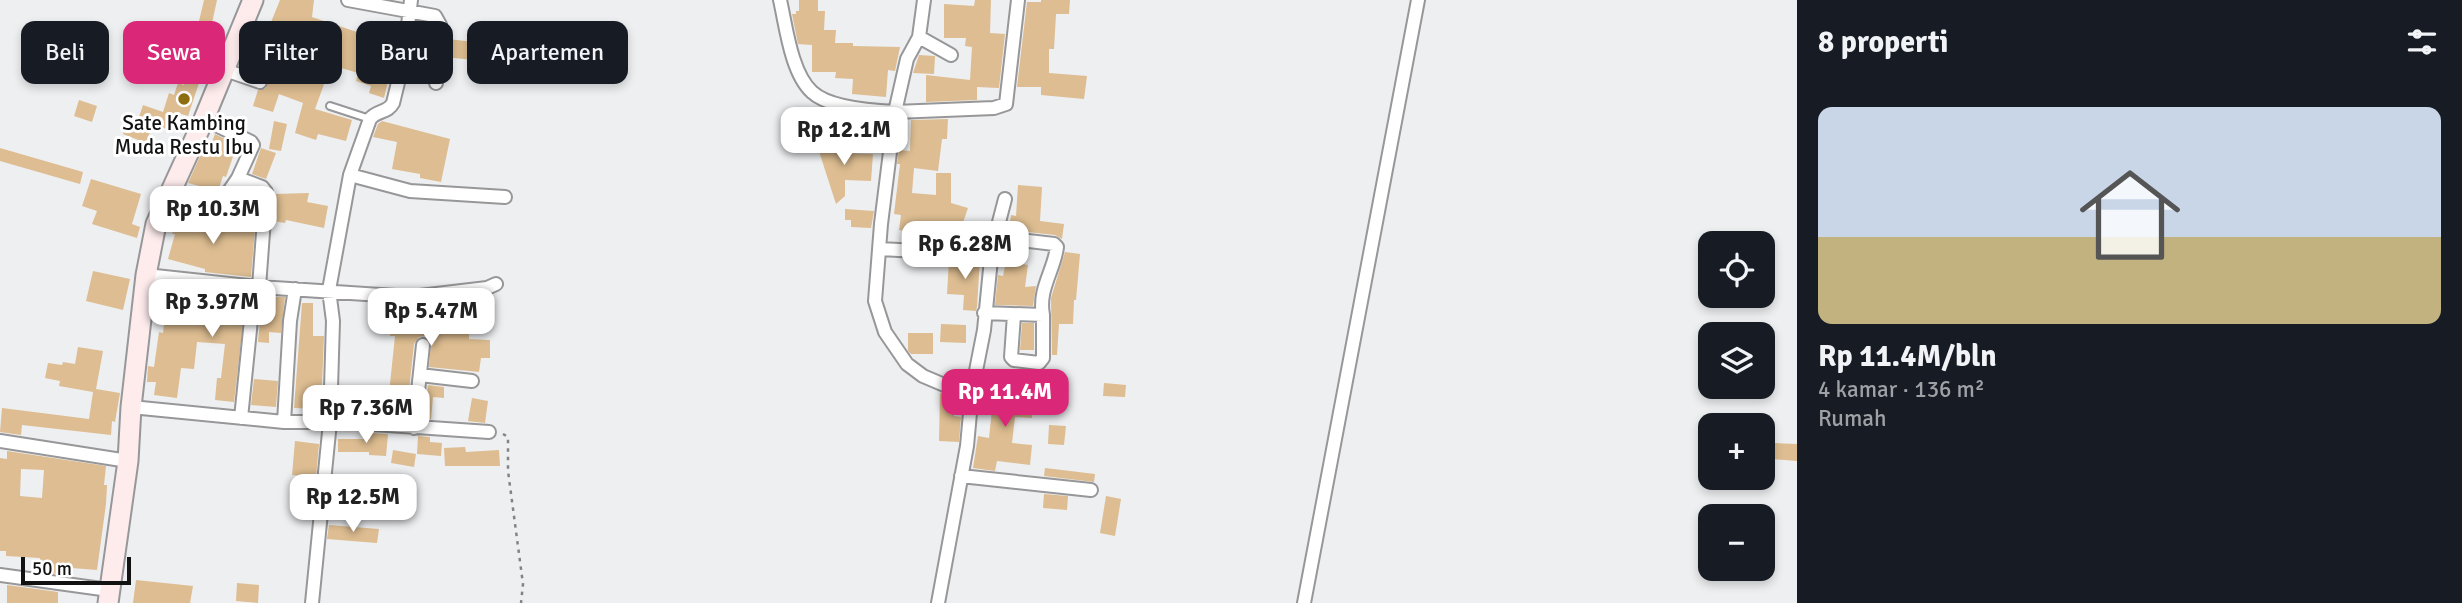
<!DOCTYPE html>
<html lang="id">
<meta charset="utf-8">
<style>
:root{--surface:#171b24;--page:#20242c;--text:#f1f3f6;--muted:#9ea1a6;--line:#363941;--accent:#db2777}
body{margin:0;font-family:Signika,sans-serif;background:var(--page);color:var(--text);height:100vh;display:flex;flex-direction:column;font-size:26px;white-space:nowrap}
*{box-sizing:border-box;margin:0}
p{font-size:23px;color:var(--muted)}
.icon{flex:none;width:38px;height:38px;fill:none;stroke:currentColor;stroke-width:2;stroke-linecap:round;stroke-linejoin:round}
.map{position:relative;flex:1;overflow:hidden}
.side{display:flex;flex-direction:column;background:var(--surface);width:665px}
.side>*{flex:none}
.top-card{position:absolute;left:21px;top:21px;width:665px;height:63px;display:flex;gap:14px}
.buttons{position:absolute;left:1698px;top:231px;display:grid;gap:14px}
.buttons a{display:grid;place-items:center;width:77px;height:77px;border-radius:14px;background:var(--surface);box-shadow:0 4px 10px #0003;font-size:35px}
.scale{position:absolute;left:21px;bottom:18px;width:110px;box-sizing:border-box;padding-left:7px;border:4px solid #121213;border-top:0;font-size:19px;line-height:24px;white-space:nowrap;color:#121213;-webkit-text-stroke:5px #fff;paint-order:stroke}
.price{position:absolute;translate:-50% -60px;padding:0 16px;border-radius:14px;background:#fff;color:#222;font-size:23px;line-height:46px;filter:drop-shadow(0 2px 4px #0008)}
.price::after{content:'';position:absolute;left:50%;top:42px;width:21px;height:16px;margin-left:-10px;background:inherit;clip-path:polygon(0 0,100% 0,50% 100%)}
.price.on{background:var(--accent);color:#fff}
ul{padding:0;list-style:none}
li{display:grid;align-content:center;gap:14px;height:371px;padding:0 21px}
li+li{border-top:2px solid var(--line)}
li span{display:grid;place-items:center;height:217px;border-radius:14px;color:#555}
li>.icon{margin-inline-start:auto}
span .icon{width:126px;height:126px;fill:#fffc;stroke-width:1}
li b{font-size:30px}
h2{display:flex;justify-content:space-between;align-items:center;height:84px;padding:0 21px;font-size:30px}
.chip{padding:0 24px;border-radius:14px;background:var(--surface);box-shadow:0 4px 10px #0003;font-size:24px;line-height:63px}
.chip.on{background:var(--accent);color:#fff}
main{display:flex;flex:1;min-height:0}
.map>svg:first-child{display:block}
.building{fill:#ddbd91;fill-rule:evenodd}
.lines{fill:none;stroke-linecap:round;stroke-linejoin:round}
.service-casing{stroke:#979799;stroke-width:10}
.minor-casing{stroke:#979799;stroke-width:16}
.secondary-casing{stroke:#979799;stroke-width:23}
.path{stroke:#828384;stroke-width:2.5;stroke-dasharray:3.5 5;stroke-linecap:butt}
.service{stroke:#fff;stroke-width:6}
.minor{stroke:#fff;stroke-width:12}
.secondary{stroke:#feeced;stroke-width:19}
.poi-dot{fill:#8d6d0f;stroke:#fff;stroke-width:2.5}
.labels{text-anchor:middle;stroke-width:6;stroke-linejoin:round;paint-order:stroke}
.poi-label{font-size:21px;fill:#121213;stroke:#fff}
</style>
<main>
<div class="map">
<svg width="1797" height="603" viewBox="0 0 1797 603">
<rect width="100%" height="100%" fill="#eeeff1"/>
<path class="building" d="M204,0h13l-15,69 8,2 -5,13 -6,-1 -11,33 -10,-3 -6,18 -19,-7 -7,19 -23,-9 5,-15 9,4 6,-18 20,7 6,-19 5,2 4,-12 6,2z
M280,0h34l-2,17 54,18 -1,3 31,10 -12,50 -15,-5 2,-7 -15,-5 2,-8 -27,-8 -16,44 37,11 -6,21 -28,-7 -2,6 -21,-7 8,-30 -24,-9 -6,18 -20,-6 5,-16 8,-2 2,-8 -5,-6 -18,-6 12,-34 8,3z
M799,0h19v11h7l-1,19h12l-1,13h18v3l47,1 -5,24 -7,-1 -2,27 -34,-3 1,-15 -18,-1 1,-6h-24v-27l-14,-1 -6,-30h4v-3h3z
M975,0h16l-1,33 15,1 -6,54 -22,-1v13l-51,2v-27l44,5 2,-33 -7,-1 1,-8h-22v-34l30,2z
M1041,0h29l-1,14h-13l-2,35h-5v24l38,3 -3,23 -43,-4v-8h-24l10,-85h14z
M447,39l47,5 -1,18 -49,-5z
M919,55l16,1 -1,18 -21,-1z
M79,100l18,6 -5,16 -18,-6z
M948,119l-1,20h-5l-4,32 -24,-3 -2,25 24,2v-22h15v30l17,5 -8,23 -21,-6 -13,-2 -2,12 -25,-5 2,-15 -7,-1 6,-50h-3l2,-14 11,1 1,-31z
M274,121l13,3 -6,27 -12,-2z
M382,121l68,18 -9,43 -21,-4v-4l-28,-5 5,-27 -24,-5 5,-13z
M215,134l22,11 -11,32 -3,-1 -5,15 -30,-8 14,-31 5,3z
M816,142l29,2v9l28,1 -2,27 -26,-1v16l-9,8z
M0,148l83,24 -3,12 -80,-23z
M261,148l15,5 -10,26 -14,-5z
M91,179l50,15 -9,30 8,3 -3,11 -45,-14 5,-13 -15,-5z
M1018,185l24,2 -2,34 24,3 -2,15 -7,-4 -46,-5 2,-15 5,1z
M309,193l-2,9 21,4 -4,22 -38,-8 -1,3 -12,-2 2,-27z
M845,209l29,2 -3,17 -20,-1v-7h-6z
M182,210l18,7h12l-2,6 35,7v-2l10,1 -4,48 -46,-5v-3l-37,-10 7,-25h-3l4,-12h2z
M1065,252l15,2 -4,46h-2l-1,24h-14l-2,31h-5l-1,-57z
M980,258l-3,49 -1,4 -13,-1 1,-15 -17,-1 2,-34z
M1006,261l22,4 -3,22 11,-1 -3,20 -38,-1 3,-30 5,1z
M93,271l37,8 -7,31 -37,-9z
M200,290l52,5 -1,2h34l-4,36 -12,-1v11l-11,-1 2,-22 -3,-7 -6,-2 -7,4 -10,87 -19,-2 2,-22h4l4,-34 -28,-2 -3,27 -13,-1 -4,30 -23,-3 2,-13h-9l1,-16 6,1 5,-35 4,1 2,-17 31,4z
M476,298v10h-7v31l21,1v18h-9l-2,14 -50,-5 2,-25 -6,-6 -6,1 -5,7 -8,74 -23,-2 1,-13h4l7,-67h-5l1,-29 27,1v6h25v-7h20v-7z
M302,303h11v33h11l-3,73 -27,-1z
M1022,323h12v27h-14z
M941,324l25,1v18l-26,-1z
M908,333h25v21h-22l-3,-3z
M78,347l25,4 -7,38 24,4 -5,29 -3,-1 -1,14 -89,-10 -1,10 -21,-3 2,-24 87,11 4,-27 -34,-6 1,-5 -15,-3 3,-15 14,2 1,-3 12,2z
M254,379l24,2 -2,26 -25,-2z
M1104,383l22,2 -1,12 -22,-1z
M428,385l16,2v11l-11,-1 -2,22h-7z
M987,386l47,6 -2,26 -17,-1 -3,26 20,2 -2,20 -33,-4 -2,10 -22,-3 5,-32 11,2 4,-38 -7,-1z
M940,393l15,4 -1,19 7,1 -2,25 -20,-1z
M472,398l16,3 -3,22 -17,-2z
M1049,425l17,1 -2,19 -16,-1z
M371,433l17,1 -2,22 -17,-1v-3h-31v-13h32z
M418,436l12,1v5l12,1 -1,13 -24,-2z
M295,441l24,3 -3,33 -24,-2z
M1773,443l24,1v17l-25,-2z
M465,447l1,5 33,-2 1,16h-55l-1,-18z
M393,450l23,4 -2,13 -23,-4z
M7,451l99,15 -2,19h3l-1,19 -9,66 -38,-3v7l-20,-2 1,-14 -34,-2v-5h-6v-93l7,1zM21,469l23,1 -2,28 -22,-2z
M1045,468l50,6 -1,8 -50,-6z
M1044,494l24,2 -1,14 -24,-2z
M1106,496l15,3 -6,37 -15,-3z
M329,525l50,4 -2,14 -50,-4z
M136,580l57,6 -3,17h-57z
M237,583l22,2 -1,18 -22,-2z
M7,585l51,7v11h-51z"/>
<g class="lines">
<g class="service-casing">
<path id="service" d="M330,106l40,13"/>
</g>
<g class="minor-casing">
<path id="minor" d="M348,0l87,16 5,9 -6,41 2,17
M780,0c6,26 11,73 32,92 17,16 61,19 83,20l-14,112 -6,77 10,31 22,32 16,12 26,11 23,4 -5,55 -29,157
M924,0l-5,37 -12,22 -12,53 99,-4 12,-4 12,-104
M919,37l32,18
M225,70l35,12
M204,119l47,23 2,3 -15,33 24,9 4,5 -7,95
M350,175l60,16 95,6
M168,195c45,17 42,25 70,-17
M880,249l57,3 55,-3 13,-50
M146,275l113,12 152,10 76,-9 9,-4
M984,313l59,2c-5,-26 11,-44 14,-68l-3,-3 -60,-7
M1014,315l-3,42 3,3 25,3 4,-5v-43
M420,375l52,6
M972,391l12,-61 8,-81
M131,407l153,15h60l145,10
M241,418l10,-98
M284,422l6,-101 5,-32
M414,428l9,-83
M0,441l128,20
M961,476l130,14
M0,575l109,15
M312,603l18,-181 3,-101 -4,-31 21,-115 20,-56c7,-9 18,-6 23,-16l11,-45 7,-58
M1304,603l114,-603"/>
</g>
<g class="secondary-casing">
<path id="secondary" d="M108,603l20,-142 3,-54 15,-132 10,-51 48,-105 49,-119"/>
</g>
<path class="path" d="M503,434l5,3v34l15,113 -2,19"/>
<use href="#service" class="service"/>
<use href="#minor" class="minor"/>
<use href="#secondary" class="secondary"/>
</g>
<circle class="poi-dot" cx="184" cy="99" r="7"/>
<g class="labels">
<g class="poi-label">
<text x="184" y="130">Sate Kambing<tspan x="184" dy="24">Muda Restu Ibu</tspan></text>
</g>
</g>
</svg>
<div class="buttons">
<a><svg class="icon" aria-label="locate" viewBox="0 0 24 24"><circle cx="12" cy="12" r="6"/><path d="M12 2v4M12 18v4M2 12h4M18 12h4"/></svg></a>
<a><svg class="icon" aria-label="layers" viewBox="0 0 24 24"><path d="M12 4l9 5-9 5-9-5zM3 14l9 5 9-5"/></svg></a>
<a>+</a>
<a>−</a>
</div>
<div class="scale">50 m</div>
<b class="price" style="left:844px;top:167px">Rp 12.1M</b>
<b class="price" style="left:213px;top:246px">Rp 10.3M</b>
<b class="price" style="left:965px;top:281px">Rp 6.28M</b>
<b class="price" style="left:212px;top:339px">Rp 3.97M</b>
<b class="price" style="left:431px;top:348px">Rp 5.47M</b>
<b class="price on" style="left:1005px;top:429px">Rp 11.4M</b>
<b class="price" style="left:366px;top:445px">Rp 7.36M</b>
<b class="price" style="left:353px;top:534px">Rp 12.5M</b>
<div class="top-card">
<a class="chip">Beli</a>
<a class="chip on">Sewa</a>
<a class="chip">Filter</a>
<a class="chip">Baru</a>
<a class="chip">Apartemen</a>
</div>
</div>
<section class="side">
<h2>8 properti<svg class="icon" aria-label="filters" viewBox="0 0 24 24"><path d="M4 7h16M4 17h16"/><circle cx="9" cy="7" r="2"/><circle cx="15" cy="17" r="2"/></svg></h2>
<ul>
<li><span style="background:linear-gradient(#c9d6e8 60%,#c2b280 0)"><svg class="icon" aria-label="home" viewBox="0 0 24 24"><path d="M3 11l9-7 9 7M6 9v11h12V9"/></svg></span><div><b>Rp 11.4M/bln</b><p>4 kamar · 136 m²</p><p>Rumah</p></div></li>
</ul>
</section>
</main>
